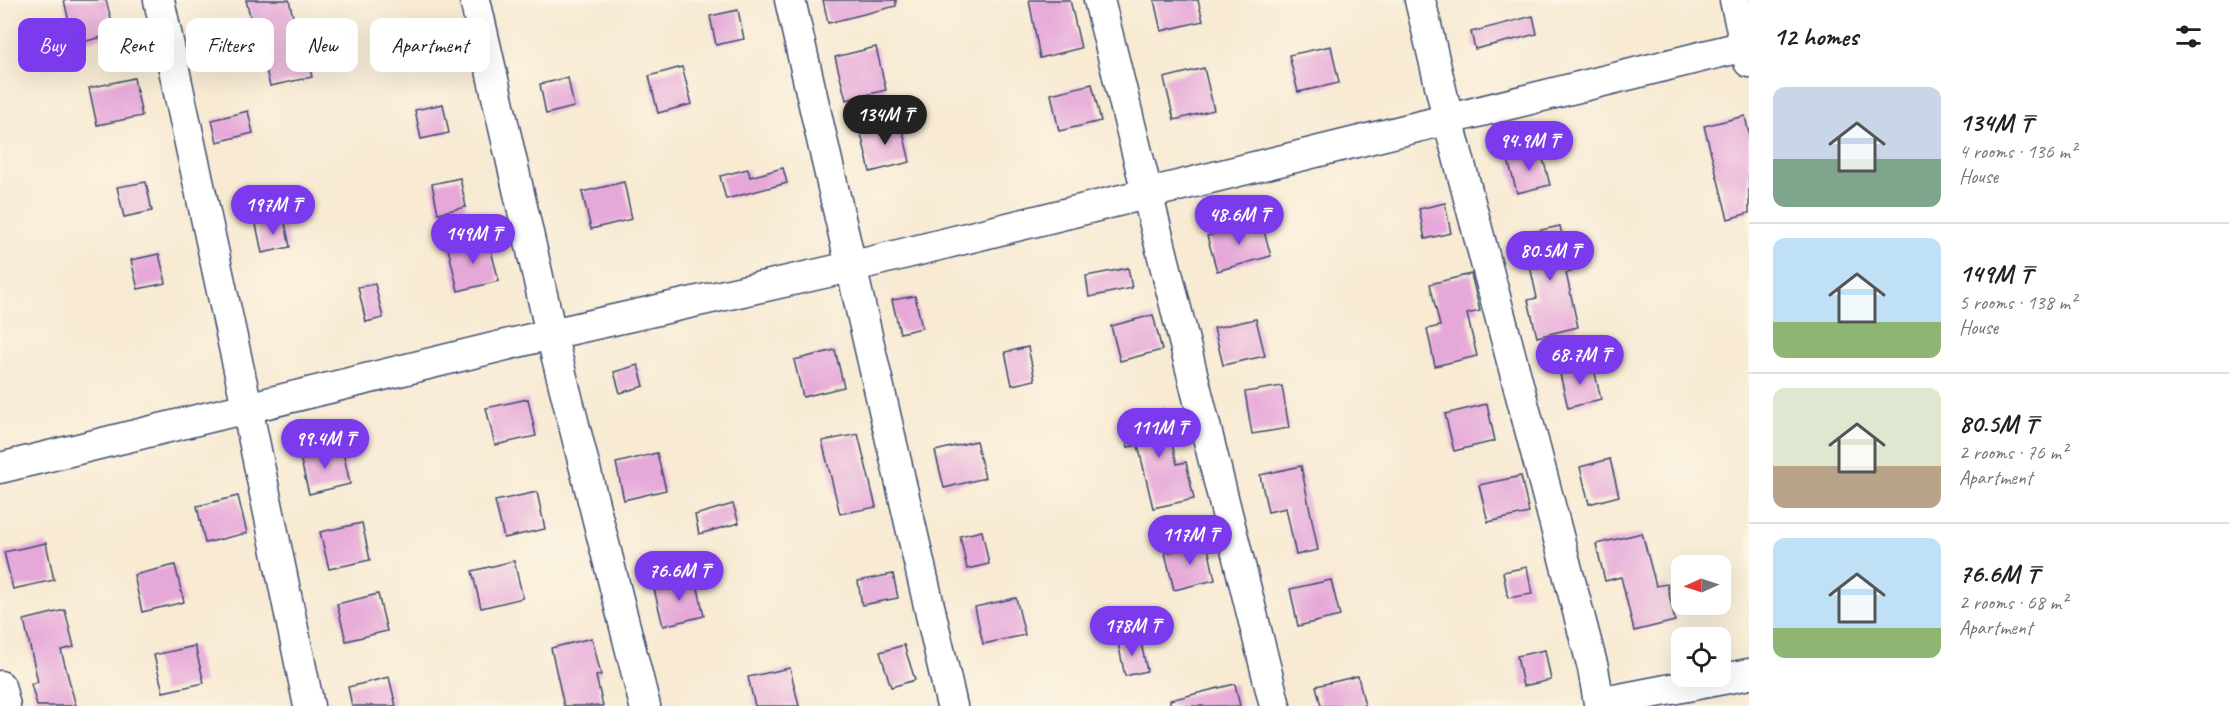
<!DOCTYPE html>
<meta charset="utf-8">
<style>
:root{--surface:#fff;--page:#f2f2f2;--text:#202124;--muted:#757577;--line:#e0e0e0;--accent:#7c3aed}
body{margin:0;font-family:Caveat,sans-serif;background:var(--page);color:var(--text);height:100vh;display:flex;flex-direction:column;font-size:22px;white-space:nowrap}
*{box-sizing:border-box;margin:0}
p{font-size:20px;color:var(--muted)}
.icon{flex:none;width:33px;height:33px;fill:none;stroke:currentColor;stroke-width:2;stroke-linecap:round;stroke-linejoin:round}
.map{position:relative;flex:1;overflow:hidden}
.panel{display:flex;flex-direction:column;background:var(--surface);width:480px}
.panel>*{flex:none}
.hud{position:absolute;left:18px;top:18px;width:570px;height:54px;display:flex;gap:12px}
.needle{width:39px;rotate:267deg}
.buttons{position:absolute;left:1671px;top:555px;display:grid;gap:12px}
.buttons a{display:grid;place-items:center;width:60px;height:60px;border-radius:12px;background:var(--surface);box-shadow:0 6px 24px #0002;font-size:30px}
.price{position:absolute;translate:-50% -51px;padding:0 14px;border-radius:21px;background:var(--accent);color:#fff;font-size:20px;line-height:39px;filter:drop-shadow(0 2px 3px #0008)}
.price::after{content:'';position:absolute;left:50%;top:36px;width:18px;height:14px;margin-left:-9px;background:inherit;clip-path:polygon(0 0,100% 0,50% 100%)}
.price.selected{background:#222;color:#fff}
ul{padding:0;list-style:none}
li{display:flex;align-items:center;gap:18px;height:150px;padding:0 24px}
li+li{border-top:2px solid var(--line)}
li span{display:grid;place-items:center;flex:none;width:168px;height:120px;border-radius:12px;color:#555}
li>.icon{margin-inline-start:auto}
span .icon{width:72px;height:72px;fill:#fffc;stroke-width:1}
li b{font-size:26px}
h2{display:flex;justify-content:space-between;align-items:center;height:72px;padding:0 24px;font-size:26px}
.chip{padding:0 21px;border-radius:12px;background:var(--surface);box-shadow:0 6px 24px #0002;font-size:21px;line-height:54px}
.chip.selected{background:var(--accent);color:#fff}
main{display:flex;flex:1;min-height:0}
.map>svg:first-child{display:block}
.building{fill:#e6a8d9}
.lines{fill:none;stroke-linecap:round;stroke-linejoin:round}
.minor-casing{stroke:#3c4b70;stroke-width:33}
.minor{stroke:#fff;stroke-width:30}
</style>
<main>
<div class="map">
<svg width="1749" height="706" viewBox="0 0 1749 706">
<rect width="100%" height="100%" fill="#fcf5e5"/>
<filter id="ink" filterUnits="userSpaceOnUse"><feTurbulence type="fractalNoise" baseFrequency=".0167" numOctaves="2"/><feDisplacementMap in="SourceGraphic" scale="12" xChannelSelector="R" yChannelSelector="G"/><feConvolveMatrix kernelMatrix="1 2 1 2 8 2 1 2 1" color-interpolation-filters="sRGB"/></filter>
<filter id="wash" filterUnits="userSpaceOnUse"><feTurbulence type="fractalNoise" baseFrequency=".008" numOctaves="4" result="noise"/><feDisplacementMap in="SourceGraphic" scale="24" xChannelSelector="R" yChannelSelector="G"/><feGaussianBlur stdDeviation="1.35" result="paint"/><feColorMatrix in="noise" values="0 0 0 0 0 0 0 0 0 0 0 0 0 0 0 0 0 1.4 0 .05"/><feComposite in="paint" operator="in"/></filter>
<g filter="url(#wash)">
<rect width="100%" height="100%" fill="#f8ead3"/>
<g id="blocks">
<path class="building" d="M64,0h42l9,34 -41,10z
M246,0h43l10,41 4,-1 9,37 -42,9 -15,-63 -3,1z
M823,0h73v6l-68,17z
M1029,0h41l11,48 -41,10z
M1154,0h44l5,21 -42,10z
M738,10l6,29 -28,6 -6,-29z
M1533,16l4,18 -62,15 -4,-17z
M427,31l7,29 -28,6 -7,-29z
M1331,46l8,37 -41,9 -9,-37z
M876,47l10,43 -40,10 -11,-43z
M682,67l10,37 -34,9 -9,-37z
M1204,68l10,42 -40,10 -10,-42z
M134,78l8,38 -45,9 -8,-37z
M568,78l6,29 -28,7 -6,-30z
M1092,84l9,37 -42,10 -8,-37z
M443,104l6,29 -28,6 -6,-29z
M248,111l5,22 -36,9 -5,-22z
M1745,116l4,18v79l-21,6 -24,-93z
M900,119l10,43 -40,10 -10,-43z
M1541,151l9,34 -33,8 -9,-33z
M783,168l4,15 -61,16 -6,-23 28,-7 2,8z
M460,178l6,29 -28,6 -6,-29z
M146,182l6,29 -28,6 -7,-30z
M624,182l8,37 -41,10 -9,-37z
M1445,203l6,30 -26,6 -6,-30z
M284,218l6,29 -28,6 -6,-29z
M1261,221l10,35 -54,15 -10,-35z
M1560,226l11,46 -5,1 12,54 -41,10 -9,-37 9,-2 -14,-64z
M488,239l11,42 -41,10 -10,-43z
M159,254l7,29 -28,6 -7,-29z
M1128,268l4,20 -43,9 -3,-21z
M1471,274l9,37 -13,3 10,42 -42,10 -8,-37 13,-3 -10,-42z
M375,284l8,34 -17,4 -8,-35z
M915,296l7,32 -22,5 -8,-33z
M1153,315l9,35 -42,11 -9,-35z
M1256,319l9,37 -42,9 -9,-37z
M1028,347l7,33 -23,5 -7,-33z
M835,350l9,37 -41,10 -9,-37z
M638,365l6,21 -24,7 -6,-21z
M1593,365l8,34 -33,9 -8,-34z
M1282,386l7,42 -37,6 -7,-42z
M528,399l8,37 -41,9 -9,-37z
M1487,404l8,37 -41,10 -9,-37z
M1163,409l14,55 9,-2 8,37 -41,9 -15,-63 -10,2 -7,-28z
M858,434l18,73 -36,7 -18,-73z
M976,441l9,37 -41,10 -9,-37z
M342,447l8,37 -41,10 -9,-37z
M657,453l9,37 -42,10 -8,-37z
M1610,459l9,37 -30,8 -9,-37z
M1301,466l17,84 -22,5 -10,-47 -18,4 -8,-37z
M1521,476l8,37 -41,9 -9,-37z
M537,492l8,37 -41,9 -9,-37z
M238,496l9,37 -42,10 -8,-37z
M733,504l6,19 -40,11 -4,-19z
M362,523l8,37 -41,9 -9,-37z
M982,531l7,33 -22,5 -7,-33z
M1642,533l14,53 11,-2 8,37 -41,10 -13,-54 -16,4 -9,-37z
M46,543l8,37 -41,9 -9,-37z
M1207,543l8,37 -41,10 -9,-37z
M514,561l9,37 -42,10 -9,-37z
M175,565l9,37 -42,10 -8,-37z
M1527,567l5,27 -24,4 -5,-26z
M893,574l5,24 -36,7 -4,-24z
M696,579l8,37 -41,10 -9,-37z
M1331,580l9,36 -42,10 -8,-37z
M378,594l9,37 -41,10 -9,-37z
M1016,598l9,37 -42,9 -8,-37z
M65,610l9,37 -13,3 15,56h-39l-6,-22 7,-2 -14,-62z
M592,638l9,37 -5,1 7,30h-39l-13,-58z
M1140,638l7,33 -22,5 -7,-33z
M904,645l11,35 -24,7 -11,-35z
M195,646l9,37 -41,9 -9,-37z
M1545,650l6,30 -28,6 -6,-30z
M790,668l9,38h-44l-7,-29z
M1358,676l7,30h-44l-5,-20z
M389,677l7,29h-44l-4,-19z
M1235,684l5,22h-70v-6z"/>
</g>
</g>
<g filter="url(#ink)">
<use href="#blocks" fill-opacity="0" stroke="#3c4b70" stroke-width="1.5"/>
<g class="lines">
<g class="minor-casing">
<path id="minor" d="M159,0l88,407 62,299
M475,0l76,334 94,372
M790,0l162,706
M1099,0l176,706
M1420,0l28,119 145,549 6,35 150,-29
M1735,0l14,62
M0,468l551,-134 299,-67 899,-222
M0,686l5,20"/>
</g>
<use href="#minor" class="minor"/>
</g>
</g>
</svg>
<div class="buttons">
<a><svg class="needle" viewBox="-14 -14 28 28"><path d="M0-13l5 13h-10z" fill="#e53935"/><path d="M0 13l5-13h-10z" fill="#757577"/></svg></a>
<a><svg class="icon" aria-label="locate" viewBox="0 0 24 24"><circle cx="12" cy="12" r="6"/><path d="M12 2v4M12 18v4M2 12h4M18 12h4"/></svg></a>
</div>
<b class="price selected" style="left:885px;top:146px">134M ₸</b>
<b class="price" style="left:1529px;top:172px">94.9M ₸</b>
<b class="price" style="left:273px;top:236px">197M ₸</b>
<b class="price" style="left:1239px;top:246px">48.6M ₸</b>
<b class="price" style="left:473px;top:265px">149M ₸</b>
<b class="price" style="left:1550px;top:282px">80.5M ₸</b>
<b class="price" style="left:1580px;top:386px">68.7M ₸</b>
<b class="price" style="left:1159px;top:459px">111M ₸</b>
<b class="price" style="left:325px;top:470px">99.4M ₸</b>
<b class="price" style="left:1190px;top:566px">117M ₸</b>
<b class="price" style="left:679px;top:602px">76.6M ₸</b>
<b class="price" style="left:1132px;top:657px">178M ₸</b>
<div class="hud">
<a class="chip selected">Buy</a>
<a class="chip">Rent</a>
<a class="chip">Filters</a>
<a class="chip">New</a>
<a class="chip">Apartment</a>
</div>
</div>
<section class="panel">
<h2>12 homes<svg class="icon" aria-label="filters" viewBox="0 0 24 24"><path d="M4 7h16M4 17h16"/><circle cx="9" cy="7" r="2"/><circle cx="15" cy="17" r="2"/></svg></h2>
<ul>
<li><span style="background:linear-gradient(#c9d6e8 60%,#7fa58c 0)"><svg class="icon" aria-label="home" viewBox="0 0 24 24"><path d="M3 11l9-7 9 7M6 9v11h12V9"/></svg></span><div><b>134M ₸</b><p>4 rooms · 136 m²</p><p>House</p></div></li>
<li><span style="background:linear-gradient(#bfe0f5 70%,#8fb573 0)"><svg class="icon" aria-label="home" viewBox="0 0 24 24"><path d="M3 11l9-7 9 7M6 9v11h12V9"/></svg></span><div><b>149M ₸</b><p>5 rooms · 138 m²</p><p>House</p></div></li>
<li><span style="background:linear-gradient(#dfe7d0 65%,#b9a48a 0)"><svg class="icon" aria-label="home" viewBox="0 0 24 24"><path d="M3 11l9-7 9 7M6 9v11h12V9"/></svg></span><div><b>80.5M ₸</b><p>2 rooms · 76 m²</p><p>Apartment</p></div></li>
<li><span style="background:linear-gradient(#bfe0f5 75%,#8fb573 0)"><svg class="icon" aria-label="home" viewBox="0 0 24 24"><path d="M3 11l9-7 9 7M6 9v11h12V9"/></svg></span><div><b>76.6M ₸</b><p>2 rooms · 68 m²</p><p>Apartment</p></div></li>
</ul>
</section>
</main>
